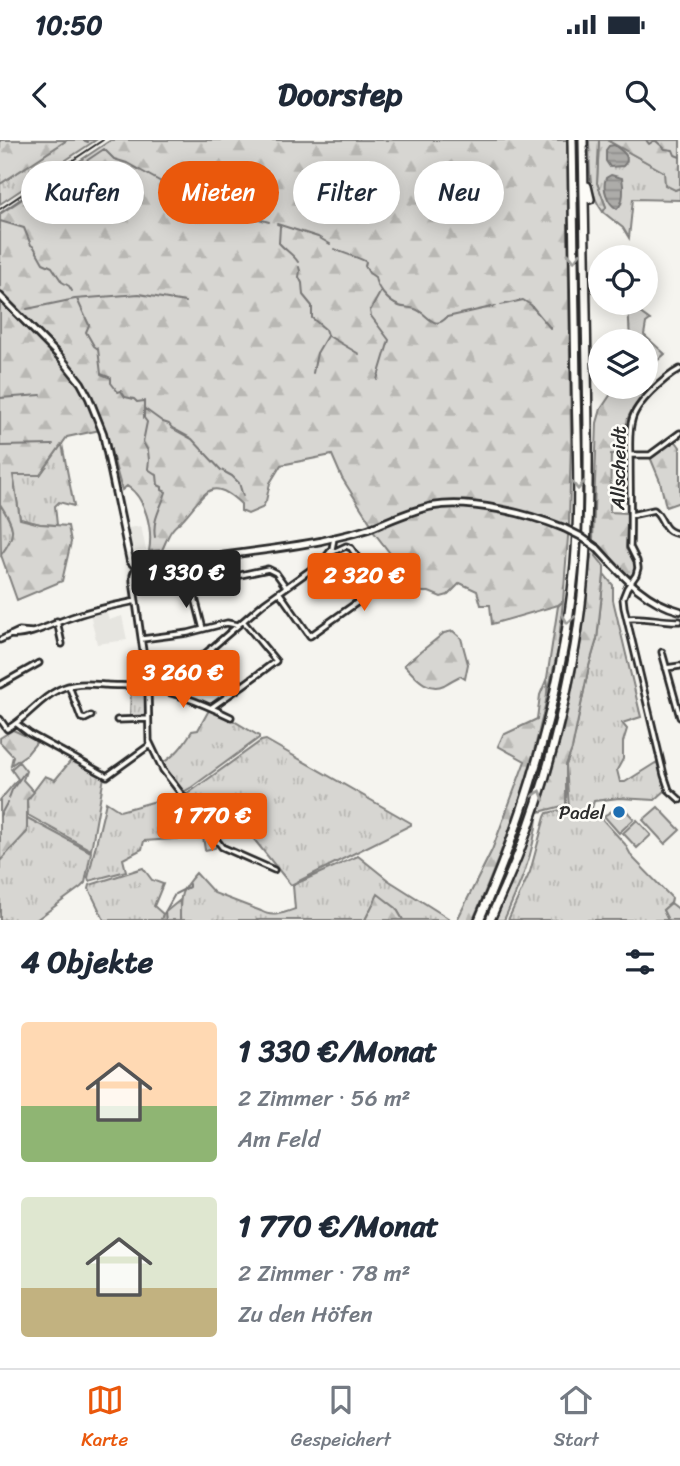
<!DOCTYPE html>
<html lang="de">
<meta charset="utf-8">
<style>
:root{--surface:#fff;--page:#f2f2f3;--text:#1f2937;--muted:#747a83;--line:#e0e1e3;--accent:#ea580c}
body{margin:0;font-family:Sriracha,sans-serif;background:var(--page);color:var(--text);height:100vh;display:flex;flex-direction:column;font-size:26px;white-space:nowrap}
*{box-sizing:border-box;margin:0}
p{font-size:23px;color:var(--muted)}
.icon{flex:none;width:38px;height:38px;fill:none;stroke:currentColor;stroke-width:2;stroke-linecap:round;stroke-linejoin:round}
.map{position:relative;height:780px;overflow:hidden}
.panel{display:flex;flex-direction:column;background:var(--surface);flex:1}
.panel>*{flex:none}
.banner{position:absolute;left:21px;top:21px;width:639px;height:63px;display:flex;gap:14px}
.controls{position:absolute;left:588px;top:105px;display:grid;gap:14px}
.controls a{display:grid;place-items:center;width:70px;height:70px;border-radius:50%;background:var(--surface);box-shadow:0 4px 18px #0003;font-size:35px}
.price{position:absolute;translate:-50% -60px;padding:0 16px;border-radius:7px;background:var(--accent);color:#fff;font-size:23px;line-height:46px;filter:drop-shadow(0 2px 4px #0008)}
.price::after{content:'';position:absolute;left:50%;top:42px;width:21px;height:16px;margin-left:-10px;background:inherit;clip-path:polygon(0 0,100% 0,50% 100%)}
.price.selected{background:#222;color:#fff}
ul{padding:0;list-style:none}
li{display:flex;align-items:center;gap:21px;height:175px;padding:0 21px}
li span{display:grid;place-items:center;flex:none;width:196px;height:140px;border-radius:7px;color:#555}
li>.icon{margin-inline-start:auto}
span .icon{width:84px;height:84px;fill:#fffc;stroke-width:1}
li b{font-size:30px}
h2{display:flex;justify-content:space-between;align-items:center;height:84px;padding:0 21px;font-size:30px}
.tag{padding:0 24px;border-radius:32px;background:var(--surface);box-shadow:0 4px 18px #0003;font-size:24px;line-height:63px}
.tag.selected{background:var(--accent);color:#fff}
.status{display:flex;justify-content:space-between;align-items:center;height:49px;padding:0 35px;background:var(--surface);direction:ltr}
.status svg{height:19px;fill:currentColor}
header{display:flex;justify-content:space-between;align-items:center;height:91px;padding:0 21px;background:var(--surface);font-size:32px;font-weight:700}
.tabs{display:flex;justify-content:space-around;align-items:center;height:98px;border-top:2px solid var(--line);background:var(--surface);font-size:19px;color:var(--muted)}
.tabs a{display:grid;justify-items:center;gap:4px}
.tabs .selected{color:var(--accent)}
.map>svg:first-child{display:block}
.built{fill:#e6e5e0}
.grass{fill:url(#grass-tufts);stroke:#81807e;stroke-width:2}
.forest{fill:url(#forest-firs);stroke:#81807e;stroke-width:2}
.pitch{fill:#d7d6d2;stroke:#81807e;stroke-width:2}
.water{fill:url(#water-rules);stroke:#797877;stroke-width:2}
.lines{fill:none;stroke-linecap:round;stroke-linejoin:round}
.stream{stroke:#797877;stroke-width:2}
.street-casing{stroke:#2b2b2b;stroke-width:9}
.secondary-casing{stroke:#2b2b2b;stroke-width:10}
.highway-casing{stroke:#2b2b2b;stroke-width:12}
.street{stroke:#fdfcf7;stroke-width:3.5}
.secondary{stroke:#fdfcf7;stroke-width:4.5}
.highway{stroke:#fdfcf7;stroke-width:7}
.rail{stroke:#2b2b2b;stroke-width:2}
.secondary-bridge-casing{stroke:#2b2b2b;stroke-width:10;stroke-linecap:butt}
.secondary-bridge{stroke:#fdfcf7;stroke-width:4.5}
.oneway{stroke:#9e9e9b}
.poi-dot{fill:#1f6fb2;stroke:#fdfcf7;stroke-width:2.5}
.labels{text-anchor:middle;stroke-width:5;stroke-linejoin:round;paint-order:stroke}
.street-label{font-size:19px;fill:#2b2b2b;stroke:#fdfcf7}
.poi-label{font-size:19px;fill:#2b2b2b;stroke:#fdfcf7;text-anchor:end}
</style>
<div class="status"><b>10:50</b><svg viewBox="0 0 49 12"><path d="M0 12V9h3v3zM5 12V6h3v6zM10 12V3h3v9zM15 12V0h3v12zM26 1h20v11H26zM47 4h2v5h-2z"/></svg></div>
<header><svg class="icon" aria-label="back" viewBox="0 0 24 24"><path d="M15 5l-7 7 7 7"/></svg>Doorstep<svg class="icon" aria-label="search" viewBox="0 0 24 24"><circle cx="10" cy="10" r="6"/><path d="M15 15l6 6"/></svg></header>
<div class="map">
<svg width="680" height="780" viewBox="0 0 680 780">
<defs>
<pattern id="grass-tufts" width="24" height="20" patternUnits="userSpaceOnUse" patternTransform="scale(1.75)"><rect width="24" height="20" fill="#d7d6d2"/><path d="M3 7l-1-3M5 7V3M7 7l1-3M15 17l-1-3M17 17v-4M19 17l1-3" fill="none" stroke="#b9b8b4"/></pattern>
<pattern id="forest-firs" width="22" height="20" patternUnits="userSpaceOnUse" patternTransform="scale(1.75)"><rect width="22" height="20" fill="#d7d6d2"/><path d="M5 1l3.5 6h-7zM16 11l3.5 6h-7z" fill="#b9b8b4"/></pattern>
<pattern id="water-rules" width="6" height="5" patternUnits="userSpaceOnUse" patternTransform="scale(1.75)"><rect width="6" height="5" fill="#adaca9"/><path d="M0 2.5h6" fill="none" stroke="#8d8c8a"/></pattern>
</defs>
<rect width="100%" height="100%" fill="#f5f4ef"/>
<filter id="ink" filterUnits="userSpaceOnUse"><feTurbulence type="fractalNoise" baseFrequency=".0143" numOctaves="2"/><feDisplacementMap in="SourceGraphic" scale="14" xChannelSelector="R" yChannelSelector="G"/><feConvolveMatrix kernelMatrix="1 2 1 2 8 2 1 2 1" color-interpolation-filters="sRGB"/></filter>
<g filter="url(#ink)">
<path class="built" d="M141,386l5,24 -12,2 -6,-24z
M106,470l3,10 13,-4 5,24 -30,4 -7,-31z"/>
<path class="grass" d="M67,0h29l-96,64v-20z
M599,0h8l58,32 10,18 5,-2v12l-47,-1 -4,39 -6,-10 -20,-16 3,-5 -9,-24z
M62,304l12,62 -15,-4 -4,4 2,19 -17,-1 -20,-5 -7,-45 27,1z
M0,364c14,22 18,30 1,51z
M604,434l9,11v15l28,117 -19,6 5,6 -4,13v17l-6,11 3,12h5l32,-20 9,28 -11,10 -36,-2 -25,3 -2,7 33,36 7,13 40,41 -1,5 -8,7 5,10h-160l22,-48 15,-55 2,-4 22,-5 -3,-43 6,-16 17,-83 8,-27z
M340,435l7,10 -13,9 -7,-10z
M563,461l-5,49 -10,42 -1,-14 11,-72z
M131,549l15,1v26h-16z
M209,570l23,10 27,16v2l-67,49 -7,4h-4l-20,-27c16,-10 21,-17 31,-33l6,-1z
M266,600l145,83v2l-120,60 -1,-1 -41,-51 -30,4 -34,-40 1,-2 75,-54z
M73,618l29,16 2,3 -13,73 -63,-35 -1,-15 18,-24 10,4z
M178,655l39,48 -2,5 -10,2 -2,-13 -59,4 -2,8 -19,10 3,12 -37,10 -1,-3 18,-76 14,9z
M0,665l22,10 69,37 -6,31 -4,4 -45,33h-36z
M358,716l30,24 63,40h-48l-7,-12 -21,-7 -10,19h-185c0,-25 -1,-28 16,-47l18,20 47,18c11,7 23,2 34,-2l-2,-24z
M143,728l9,12 11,4 -9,22 9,8 -2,6h-57l-15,-31 1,-4z"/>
<path class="forest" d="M0,0h67l-67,44z
M111,0h456l4,299 -2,85 -6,77 -5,4 -66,19 -2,-19h-9l-4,-14 -17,-8 -12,12 -7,2 -12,-5h-21l7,-6 -42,-55 -2,-7 -29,-46 -10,-23 -51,10 -11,18 -4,18 -4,7 -14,6 -7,-3v-7c-31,-30 -36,-9 -57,14 -3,4 -9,7 -12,12 -4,5 -7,14 -10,20l-13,1c4,-21 -3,-53 -22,-65l-5,4 -17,-61 -38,8 -27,38h-27l7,44 20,5 28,2 3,16 -9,39 -45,19 -16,-45c17,-22 13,-29 -1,-51v-290z
M589,0h10l-2,43 9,24 -3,5c-16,-21 -13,-47 -14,-72z
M607,0h73v48l-5,2 -10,-5 -1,-13z
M628,163h7l4,9 11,8 -4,3 -2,12 21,19 -16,14 -3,10v-37h-16z
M639,247h4c0,14 -10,17 -15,31 -3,11 -1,24 -1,36h-16l-1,58 18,1 -2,36 7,10 2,7 -3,10 -5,-1 -25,-28 -9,-7 4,-117 4,-14 14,-21z
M674,299l6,8v55l-14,5 -6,-26 -10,-24z
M592,409l5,4 -1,3 8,10v8l-7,65 -8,27 -17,83 -6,16v40l-27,7c19,-56 33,-114 42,-172 4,-30 7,-61 11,-91z
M453,491l8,7 7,26 -3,15 -5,-3c-6,3 -11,6 -16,9 -17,8 -30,-10 -40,-20l40,-32z
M547,538c2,19 -4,35 -8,53 -15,65 -40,128 -66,189h-16l35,-70 33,-89 -27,-15 5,-11 34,-16 3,-24z
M13,590l20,9 3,4 -9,11 -16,11 2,-9 -13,-14v-4z
M19,622l7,9 -3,9 11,12 -7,8v32l-27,29v-61l18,-21 -7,-10z
M537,678c-3,36 -18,69 -33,102h-10l20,-43z
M378,754l18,14 7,12h-38z
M180,760v20h-19l2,-6z
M671,763l9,7v10h-12l-5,-10z"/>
<path class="pitch" d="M621,665l13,14 -15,14 -15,-17z
M658,667l22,23 -15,14 -22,-24z
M637,680l14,15 -14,13 -14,-15z"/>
<path class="water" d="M614,5c8,6 19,12 9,21l-13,1 -4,-6v-11l3,-4z
M611,35l11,3c2,9 2,26 -5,31 -10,-6 -15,-21 -11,-31z"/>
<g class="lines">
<path class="stream" d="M83,0l5,2
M646,0l3,4 6,-4 10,9 8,1 2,5 5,2
M0,73l37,-25 9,2 12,-10 46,-31 10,10 13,4 36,20 18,4 54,25 34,10
M0,81l24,7 7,17 3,2 9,16 9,4 10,15 7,4 3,5
M277,84l41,13 12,7
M280,86l-1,17c6,7 14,11 19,19
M335,109c8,5 27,9 31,13l-1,4 4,7 6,4c1,10 13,25 24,29 5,2 11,1 16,3 13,4 18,23 32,8l49,-11
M299,127l1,4 -1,6 3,6 1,12 9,11v12l13,11 2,6 32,19
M77,159l12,26 -3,7 8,14 4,3 3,25 10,4v5l7,9 3,-1 4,6 9,2 3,3 7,-1v17l3,4 -4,20 5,9 1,9 -1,9 9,6 1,10 4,2v3l4,2c-5,16 -14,28 -11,45
M501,165l22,-5 8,5 20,24
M27,169l48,-10 64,-5 46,8
M313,233l4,-20 10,-17
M377,240l12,-40 -18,-24 -1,-5 11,-20
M0,258l41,-3
M145,269l18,13 6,2 3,4 20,11 29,31 11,6 7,7 4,13
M0,306l53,-1
M9,658l3,-8 12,-17
M0,676l7,-13
M166,780l-1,-8 10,-18 14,-7v-3"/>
<g class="street-casing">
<path id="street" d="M680,229c-15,8 -44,34 -48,51 -4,14 -2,30 -2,44 0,28 1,55 0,83l7,14 1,7 -2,7 -9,13 -4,10 1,9 40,168 5,15 11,10
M630,315h20l30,-22
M631,375l23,-5c11,9 7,22 26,24
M136,427l-3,8v6l12,84 -1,21
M192,446l11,43
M166,449l15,-1 87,-19 8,4 10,14
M279,452l31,44 66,-47v-5l-25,-36 -5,-2 -15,7
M627,478c18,-2 35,4 53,3
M57,481l5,23
M10,495c21,2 45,-13 65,-19 20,-7 41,-11 61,-15
M142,499l46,-6 39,-10 10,2
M0,500l19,-9 13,1
M211,508l31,38 -30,21
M662,512l18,65
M666,528l14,-2
M0,545l39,-22
M69,546l12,32 4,1 6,-3
M242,546l34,-25 -33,-40
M148,548l1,53 14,29 59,77 52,23
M163,550l101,-87 59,-42 9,-12 2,-11
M0,579l7,10c19,-10 32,-30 51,-39 15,-8 32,-6 48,-5 12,1 26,0 38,2 30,4 60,17 87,30
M117,580l31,-1
M17,584l13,10 77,42 43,-31"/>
</g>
<g class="secondary-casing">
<path id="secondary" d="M0,156l61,62 20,25 8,15 14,35 27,128 6,6 11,1c58,-12 117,-16 174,-27 16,-4 32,-7 47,-12 21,-8 43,-19 65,-23 37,-7 96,8 131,22
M597,408c24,26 47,54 83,63"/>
</g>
<g class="highway-casing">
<path id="highway" d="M587,46l3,13
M479,780c50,-114 84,-232 96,-356 5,-60 2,-120 1,-180 -1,-82 -2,-163 -4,-244
M490,780c10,-24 22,-48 31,-73 23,-59 39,-122 51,-184 19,-97 17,-196 15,-295 -1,-76 -2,-152 -4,-228"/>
</g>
<use href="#street" class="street"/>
<use href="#secondary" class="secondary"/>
<use href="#highway" class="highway"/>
<path class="rail" d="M0,69l103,-69"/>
<g class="secondary-bridge-casing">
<path id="secondary-bridge" d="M564,388l16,8 17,12"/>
</g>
<use href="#secondary-bridge" class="secondary-bridge"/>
</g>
<defs><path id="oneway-chevron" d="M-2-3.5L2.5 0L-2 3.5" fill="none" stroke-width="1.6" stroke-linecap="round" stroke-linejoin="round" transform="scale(1.75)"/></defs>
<g class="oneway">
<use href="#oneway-chevron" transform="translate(574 117) rotate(89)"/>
<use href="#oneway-chevron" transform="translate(578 345) rotate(90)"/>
<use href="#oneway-chevron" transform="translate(568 479) rotate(99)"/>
<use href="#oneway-chevron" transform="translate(539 655) rotate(-72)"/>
</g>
</g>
<circle class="poi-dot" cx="619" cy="672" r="7"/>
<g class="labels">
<g class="street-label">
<text transform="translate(618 328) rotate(-89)" y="7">Allscheidt</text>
</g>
<g class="poi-label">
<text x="605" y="679">Padel</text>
</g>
</g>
</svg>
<div class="controls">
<a><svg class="icon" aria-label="locate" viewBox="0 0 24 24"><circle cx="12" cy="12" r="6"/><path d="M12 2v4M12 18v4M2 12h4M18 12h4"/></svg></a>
<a><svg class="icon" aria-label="layers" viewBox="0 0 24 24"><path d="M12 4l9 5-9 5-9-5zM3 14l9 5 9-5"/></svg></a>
</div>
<b class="price selected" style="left:186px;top:470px">1 330 €</b>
<b class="price" style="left:364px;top:473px">2 320 €</b>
<b class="price" style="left:183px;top:570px">3 260 €</b>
<b class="price" style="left:212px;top:713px">1 770 €</b>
<div class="banner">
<a class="tag">Kaufen</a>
<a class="tag selected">Mieten</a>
<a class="tag">Filter</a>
<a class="tag">Neu</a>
</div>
</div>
<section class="panel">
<h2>4 Objekte<svg class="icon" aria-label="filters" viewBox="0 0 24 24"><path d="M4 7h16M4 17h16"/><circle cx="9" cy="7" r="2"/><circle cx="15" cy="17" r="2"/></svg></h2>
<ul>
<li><span style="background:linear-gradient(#ffd9b3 60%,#8fb573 0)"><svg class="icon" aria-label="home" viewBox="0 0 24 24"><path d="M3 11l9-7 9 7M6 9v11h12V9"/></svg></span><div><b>1 330 €/Monat</b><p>2 Zimmer · 56 m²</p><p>Am Feld</p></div></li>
<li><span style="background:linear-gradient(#dfe7d0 65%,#c2b280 0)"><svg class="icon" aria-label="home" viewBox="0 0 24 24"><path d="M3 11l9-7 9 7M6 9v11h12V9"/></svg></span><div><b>1 770 €/Monat</b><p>2 Zimmer · 78 m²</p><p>Zu den Höfen</p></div></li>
</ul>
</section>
<nav class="tabs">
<a class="selected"><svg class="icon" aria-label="map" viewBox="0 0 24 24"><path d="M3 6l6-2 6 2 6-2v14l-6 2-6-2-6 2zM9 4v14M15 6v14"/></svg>Karte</a>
<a><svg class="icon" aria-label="saved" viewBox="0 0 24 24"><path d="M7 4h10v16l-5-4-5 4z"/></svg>Gespeichert</a>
<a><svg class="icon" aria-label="home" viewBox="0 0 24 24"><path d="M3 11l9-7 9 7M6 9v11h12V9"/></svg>Start</a>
</nav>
